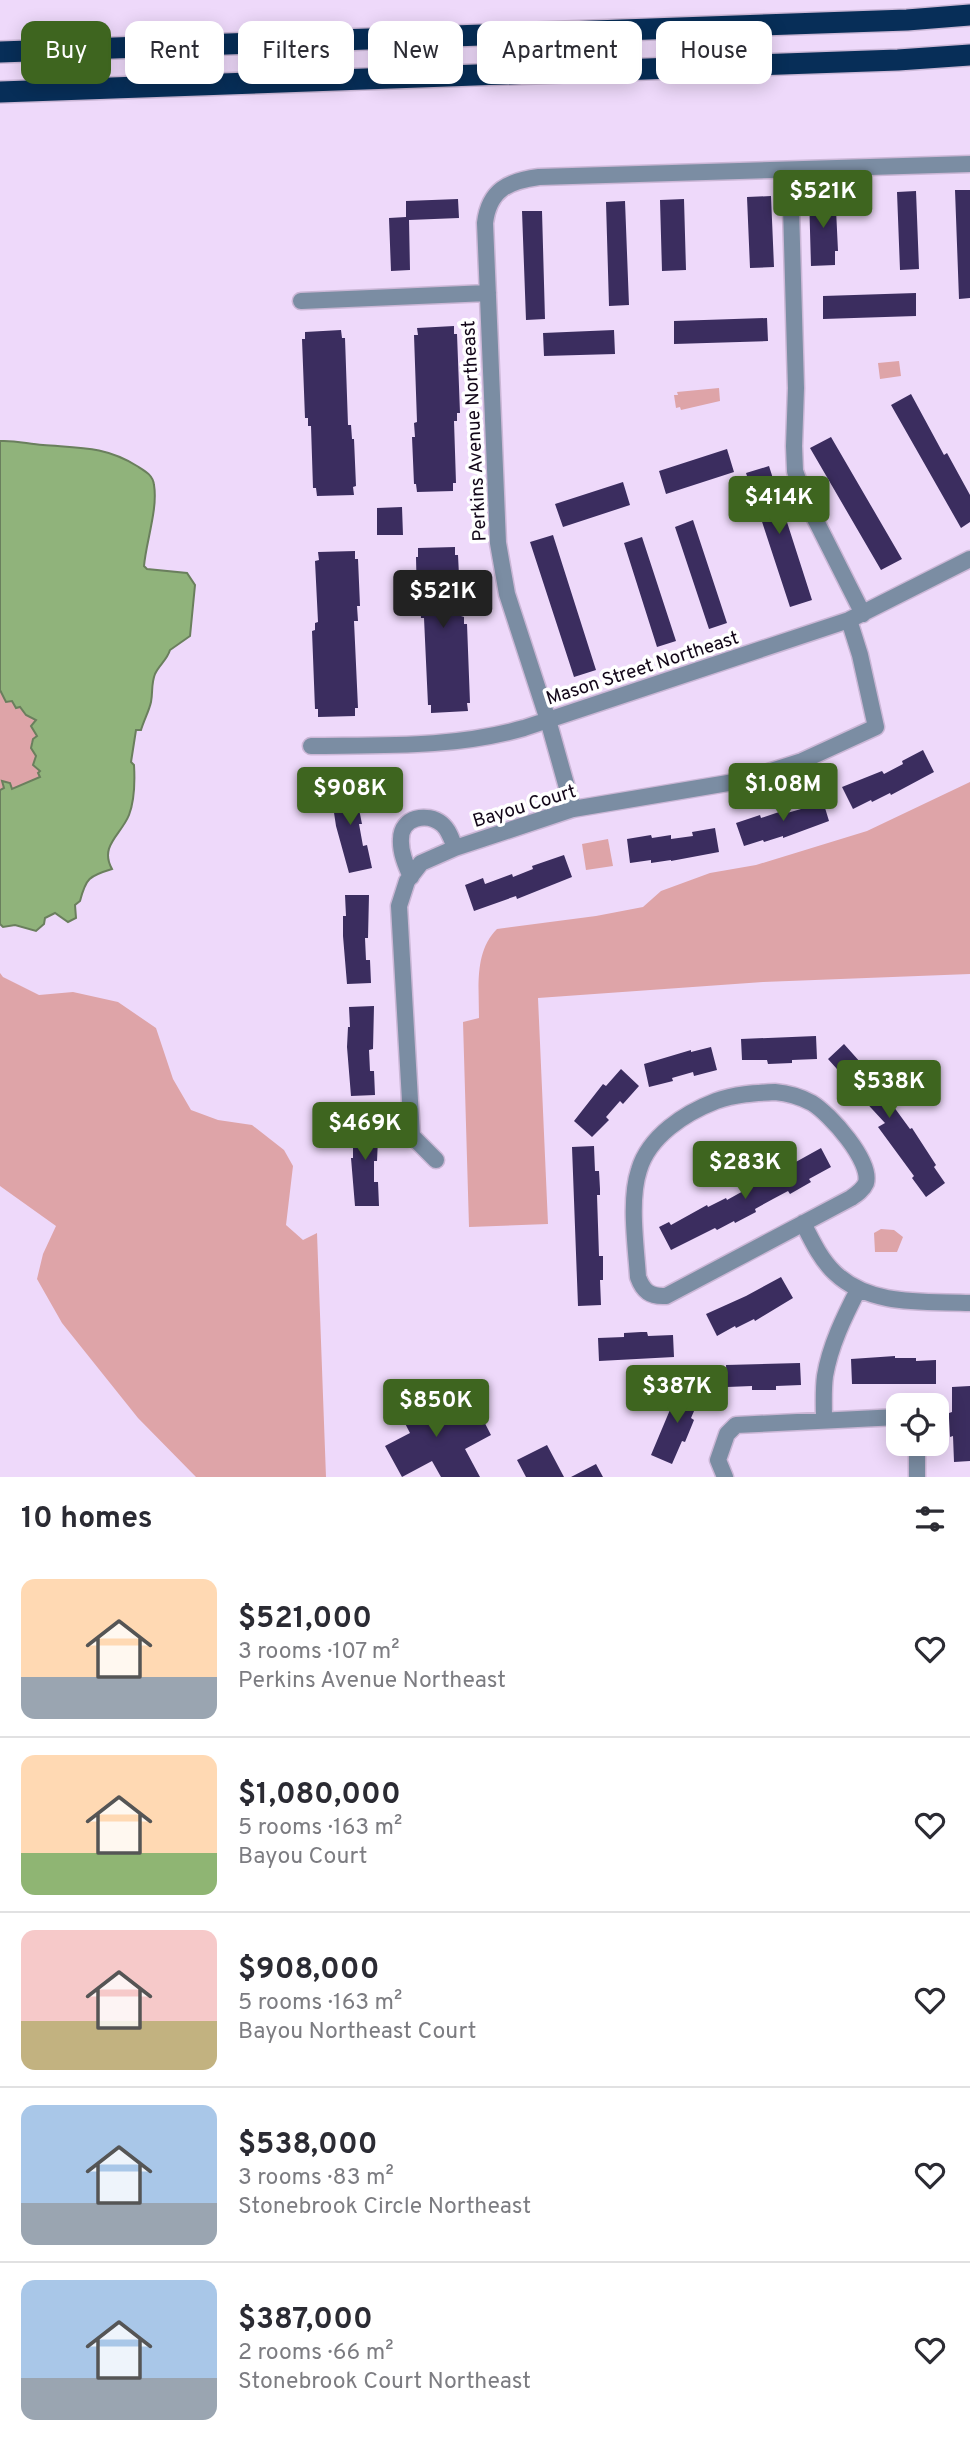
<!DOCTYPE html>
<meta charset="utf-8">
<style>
:root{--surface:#fff;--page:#f7f7f7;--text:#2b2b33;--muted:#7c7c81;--line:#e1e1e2;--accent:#3e651f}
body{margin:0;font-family:Overpass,sans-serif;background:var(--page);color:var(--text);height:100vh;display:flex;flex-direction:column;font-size:26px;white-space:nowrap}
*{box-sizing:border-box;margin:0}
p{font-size:23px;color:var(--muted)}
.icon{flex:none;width:38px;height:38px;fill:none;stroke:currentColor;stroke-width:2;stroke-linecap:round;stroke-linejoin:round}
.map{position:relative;height:1477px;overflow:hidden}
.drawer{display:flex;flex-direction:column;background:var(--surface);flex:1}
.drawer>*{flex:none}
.hud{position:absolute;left:21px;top:21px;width:929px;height:63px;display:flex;gap:14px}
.buttons{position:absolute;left:886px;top:1393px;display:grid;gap:14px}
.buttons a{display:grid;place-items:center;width:63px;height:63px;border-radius:14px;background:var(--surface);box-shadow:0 4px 18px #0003;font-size:35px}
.price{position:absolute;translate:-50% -60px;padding:0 16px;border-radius:7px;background:var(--accent);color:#fff;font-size:23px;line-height:46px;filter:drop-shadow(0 2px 4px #0008)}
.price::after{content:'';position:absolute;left:50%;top:42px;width:21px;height:16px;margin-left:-10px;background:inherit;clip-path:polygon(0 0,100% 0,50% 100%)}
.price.current{background:#222;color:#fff}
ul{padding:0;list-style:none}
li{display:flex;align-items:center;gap:21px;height:175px;padding:0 21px}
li+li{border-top:2px solid var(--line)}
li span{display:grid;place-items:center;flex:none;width:196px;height:140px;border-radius:14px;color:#555}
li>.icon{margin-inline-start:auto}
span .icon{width:84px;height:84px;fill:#fffc;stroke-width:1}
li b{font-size:30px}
h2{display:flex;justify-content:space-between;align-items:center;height:84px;padding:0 21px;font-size:30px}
.pill{padding:0 24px;border-radius:14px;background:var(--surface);box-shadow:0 4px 18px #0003;font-size:24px;line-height:63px}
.pill.current{background:var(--accent);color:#fff}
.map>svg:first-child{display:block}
.green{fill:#dea4a8}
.water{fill:#90b37b;stroke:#6a7f5d;stroke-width:2}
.building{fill:#3b2d5f}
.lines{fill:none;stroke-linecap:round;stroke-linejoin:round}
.minor-casing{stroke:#cbb7d6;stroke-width:19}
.motorway-casing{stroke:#cbb7d6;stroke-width:24}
.minor{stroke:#7b8da3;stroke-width:16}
.motorway{stroke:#072e58;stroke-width:21}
.labels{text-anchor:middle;stroke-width:7;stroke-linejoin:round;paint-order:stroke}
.street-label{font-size:19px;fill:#120618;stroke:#fff}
</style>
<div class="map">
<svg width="970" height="1477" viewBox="0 0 970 1477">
<rect width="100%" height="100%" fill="#eed9fa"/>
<path class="green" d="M899,361l2,15 -21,3 -2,-16z
M719,388l1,13 -39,9 -1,-3 -4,1 -2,-13h4l-1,-3z
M0,690l6,12 6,-1 24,19 -1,9 2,7 -6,7 5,12 -3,9 7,7 1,6 -29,12 -9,-7 1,6 -4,2z
M970,782v192l-207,8 -225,16 10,226 -79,3 -6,-205 16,-4c0,-31 -5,-66 18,-89l99,-13 47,-9 18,-16 49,-18 46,-8 111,-34z
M608,839l5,27 -27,4 -4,-26z
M0,973l3,4 36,18 34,-3 45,10 38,26 17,51 18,31 27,10 34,5 32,25 9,16 -7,59 17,15 14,-7 9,244h-130l-58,-59 -76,-95 -25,-44 6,-25 13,-28 -56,-40z
M881,1229l13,1 9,7 -6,15h-22l-1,-19z"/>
<path class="water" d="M0,441c15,-1 28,3 43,4 36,3 62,1 94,21 8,5 16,9 17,19 4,24 -8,57 -10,81l3,3 40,4 8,12 -5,51 -20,14c-3,10 -11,15 -15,24 -4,10 -2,18 -4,28 -2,9 -7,18 -10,28h-5l-5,32 3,3c1,17 1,34 -5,50 -8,20 -30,31 -17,54 -23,7 -26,9 -32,32l-5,4 1,13 -8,4 -13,-9 -10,5 -1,6 -8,7 -21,-6 -12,2 -3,-3v-134l4,-2 -2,-7 8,2 2,6 28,-12 -2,-4 2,-2 -7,-6 3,-9 -5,-8 2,-9 4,-3 -6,-10 5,-6 -10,-5 -6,-8 -4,1 -4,-7 -6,1 -6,-12z"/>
<path class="building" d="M955,190h15v108l-11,1z
M916,191l3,78 -19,1 -3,-78z
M809,195h24v14h3l2,42h-3v14l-24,1z
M771,196l3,71 -24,1 -3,-71z
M458,199l1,19 -50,2 1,50 -19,1 -2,-53 17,-1v-16z
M684,199l2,71 -24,1 -2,-71z
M625,201l4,104 -20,1 -3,-104z
M522,211h20l3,108 -19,1z
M916,293v23l-93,3v-23z
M767,318l1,23 -94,3v-23z
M454,326v8h3l3,79h-3v8h-3l2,62h-3v8l-36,1 -1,-8h-2l-2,-47h3l-1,-14 3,-1 -3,-87h4l-1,-7z
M341,330l1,8h3l3,87h3l1,14h2l2,47 -3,1 1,8 -37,1 -1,-8h-3l-2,-62h-3v-8h-3l-3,-79h3v-7z
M614,330l1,24 -71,2 -1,-23z
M911,394l33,61 3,-2 23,42v27l-9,6 -70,-123z
M831,437l71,122 -21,11 -71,-122z
M727,449l7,23 -68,22 -7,-23z
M769,466l43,134 -22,7 -44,-134z
M623,482l7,23 -67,22 -8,-23z
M402,507l1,28h-26v-27z
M693,520l34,103 -18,6 -34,-102z
M553,535l43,135 -22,7 -44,-135z
M642,537l34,104 -19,6 -33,-104z
M455,547v8h3l3,61 3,1v7h3l3,79h-3l1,8 -37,2v-8h-3l-4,-87h-3l-1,-14h-3l-1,-47h2v-9z
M355,551v8h3l2,47h-3l1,15h-4l4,87h-3v8l-37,1v-8h-3l-3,-78 3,-1v-7l3,-1 -3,-61 4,-1 -1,-8z
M923,750l11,22 -43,23 -1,-2 -18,9 -1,-2 -18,9 -11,-22 40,-16 2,3 19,-10 -1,-3z
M355,781l5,22 -2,1 4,20h-3l4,22 4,-1 5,23 -23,5 -13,-47 -3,-20h3l-5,-20z
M822,798l7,23 -46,17v-2l-19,6 -1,-2 -19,6 -8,-23 24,-8 1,3 18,-6 1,3 21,-6 -1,-4z
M715,828l4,24 -48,9v-1l-20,3v-3l-21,3 -3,-24 24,-4 1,3 19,-3v4l22,-3 -1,-4z
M564,855l8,22 -55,22 -1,-3 -42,15 -9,-26 18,-7 2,6 27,-10 1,3 20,-8 -1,-3z
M345,895h24l-1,43h-3l1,22h4l1,23 -24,1 -4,-48v-20h3z
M374,1006l-1,43 -4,1 1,21h4l1,24 -24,1 -4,-49 1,-20h2l-1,-20z
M816,1036l1,23 -25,1v3l-24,1 -1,-4h-25l-1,-21z
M844,1044l50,56 -3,3 19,26 2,-1 24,37 -2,2 11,16 -19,14 -14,-19 2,-2 -36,-49 7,-4 -25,-27 -2,2 -16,-17 3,-3 -17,-19z
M711,1047l6,23 -23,6 -1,-4 -21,6 1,3 -24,6 -5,-23 47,-14v2z
M621,1069l18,17 -16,18 -3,-3 -14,16 3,3 -17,17 -18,-16 29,-37 3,2z
M379,1117l-2,44h-3v21h4l1,24h-24l-4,-48h2v-20h2l-1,-20z
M594,1146l1,25h4l1,18v6h-3l2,61h4v24h-3l1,25 -23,1 -6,-159z
M821,1148l10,19 -22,12 2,3 -21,12 -2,-3 -15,8 -18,10 1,3 -21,11 -1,-2 -17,9 -2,-2 -44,22 -12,-23 10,-5 2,3 36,-20 1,2 18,-9 1,2z
M781,1277l12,21 -38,23 -1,-2 -18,9 -1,-2 -18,10 -11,-22 40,-18z
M641,1332h6l1,4 25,-1 1,22 -75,4 -1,-23 26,-1v-4z
M895,1356v2h21v3l20,-1v24h-84l-1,-25z
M800,1363l1,22 -25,1v4h-24v-4l-25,1 -1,-22z
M680,1386l21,9 -10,23 3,2 -2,5 -7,17 -3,-1 -10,23 -21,-9z
M970,1386v75l-16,1 -1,-26 -3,1 -1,-19v-5l3,-1v-25z
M428,1389l19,35 30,-16 14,27 -26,14 15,28h-39l-9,-16 -30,16 -17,-31 25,-13 -14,-27z
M547,1445l17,32h-38l-9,-17z
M596,1464l7,13h-32z"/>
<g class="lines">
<g class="minor-casing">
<path id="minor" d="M790,171l6,217 -2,58 1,25 10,28 58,115
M301,301l187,-8
M311,746c72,-1 143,2 213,-18l325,-108 121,-61
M573,809l-25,-89 -41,-126 -9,-51 -13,-320c4,-33 23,-42 54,-46l431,-13
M411,877c-5,-11 -11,-25 -10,-38 0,-22 26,-27 41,-15 7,6 10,16 13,24
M775,1092c12,1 26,5 37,11 18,11 60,58 54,80 -3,7 -9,11 -15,15l-185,98c-16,1 -23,-5 -28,-19 -2,-31 -9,-77 1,-107 10,-34 46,-57 77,-69 19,-7 39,-8 59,-9z
M436,1160l-24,-24 -13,-230 8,-25 14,-18 34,-15 118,-39 167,-28 62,-20 74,-34 -16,-72 -11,-35
M803,1223c9,18 18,37 32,50 36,34 90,28 135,30
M824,1420c0,-14 -1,-29 1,-44 5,-30 19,-59 33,-86
M725,1477l-7,-17 9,-26 9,-9 162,-8
M917,1477v-33"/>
</g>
<g class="motorway-casing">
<path id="motorway" d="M0,52l907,-32 63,-5
M0,92l898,-32 72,-5"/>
</g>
<use href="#minor" class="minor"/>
<use href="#motorway" class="motorway"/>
</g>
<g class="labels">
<g class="street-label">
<text transform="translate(473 431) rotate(-93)" y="7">Perkins Avenue Northeast</text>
<text transform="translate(642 667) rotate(-18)" y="7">Mason Street Northeast</text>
<text transform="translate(524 805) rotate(-17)" y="7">Bayou Court</text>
</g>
</g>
</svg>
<div class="buttons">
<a><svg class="icon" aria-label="locate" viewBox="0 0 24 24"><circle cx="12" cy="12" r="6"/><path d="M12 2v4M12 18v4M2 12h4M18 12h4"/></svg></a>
</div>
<b class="price" style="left:823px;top:230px">$521K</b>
<b class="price" style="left:779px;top:536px">$414K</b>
<b class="price current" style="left:443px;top:630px">$521K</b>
<b class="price" style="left:783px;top:823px">$1.08M</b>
<b class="price" style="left:350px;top:827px">$908K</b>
<b class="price" style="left:889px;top:1120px">$538K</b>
<b class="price" style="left:365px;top:1162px">$469K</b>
<b class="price" style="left:745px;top:1201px">$283K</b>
<b class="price" style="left:677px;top:1425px">$387K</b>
<b class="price" style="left:436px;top:1439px">$850K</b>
<div class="hud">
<a class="pill current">Buy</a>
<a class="pill">Rent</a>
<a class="pill">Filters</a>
<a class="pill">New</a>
<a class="pill">Apartment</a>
<a class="pill">House</a>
</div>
</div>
<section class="drawer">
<h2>10 homes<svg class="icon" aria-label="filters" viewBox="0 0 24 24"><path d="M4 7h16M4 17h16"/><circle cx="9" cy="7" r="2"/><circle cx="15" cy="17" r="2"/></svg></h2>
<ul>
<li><span style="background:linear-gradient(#ffd9b3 70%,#9aa5b1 0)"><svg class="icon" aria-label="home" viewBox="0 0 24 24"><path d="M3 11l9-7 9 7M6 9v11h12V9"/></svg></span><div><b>$521,000</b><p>3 rooms · 107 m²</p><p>Perkins Avenue Northeast</p></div><svg class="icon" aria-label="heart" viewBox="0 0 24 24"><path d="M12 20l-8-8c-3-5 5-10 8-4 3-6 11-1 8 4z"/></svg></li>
<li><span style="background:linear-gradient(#ffd9b3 70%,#8fb573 0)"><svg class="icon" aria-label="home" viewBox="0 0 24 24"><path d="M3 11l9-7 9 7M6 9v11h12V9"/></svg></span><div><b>$1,080,000</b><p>5 rooms · 163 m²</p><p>Bayou Court</p></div><svg class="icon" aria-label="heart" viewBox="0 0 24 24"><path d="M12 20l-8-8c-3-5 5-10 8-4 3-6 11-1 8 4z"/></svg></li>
<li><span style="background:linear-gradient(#f6c9c9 65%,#c2b280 0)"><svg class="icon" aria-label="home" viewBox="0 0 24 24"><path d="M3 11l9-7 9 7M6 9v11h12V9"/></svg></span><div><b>$908,000</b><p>5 rooms · 163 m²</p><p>Bayou Northeast Court</p></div><svg class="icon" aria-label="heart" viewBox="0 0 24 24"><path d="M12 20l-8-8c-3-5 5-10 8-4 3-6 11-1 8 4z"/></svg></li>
<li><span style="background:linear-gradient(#a9c7e8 70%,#9aa5b1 0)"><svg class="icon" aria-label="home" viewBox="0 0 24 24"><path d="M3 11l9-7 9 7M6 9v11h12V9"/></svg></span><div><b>$538,000</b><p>3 rooms · 83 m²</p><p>Stonebrook Circle Northeast</p></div><svg class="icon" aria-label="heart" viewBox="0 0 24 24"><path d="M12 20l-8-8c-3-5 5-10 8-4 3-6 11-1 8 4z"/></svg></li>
<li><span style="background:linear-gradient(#a9c7e8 70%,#9aa5b1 0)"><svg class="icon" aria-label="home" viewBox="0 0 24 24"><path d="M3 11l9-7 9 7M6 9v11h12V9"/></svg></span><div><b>$387,000</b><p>2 rooms · 66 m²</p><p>Stonebrook Court Northeast</p></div><svg class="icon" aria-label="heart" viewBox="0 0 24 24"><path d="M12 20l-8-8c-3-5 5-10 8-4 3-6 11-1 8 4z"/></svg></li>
</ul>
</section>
